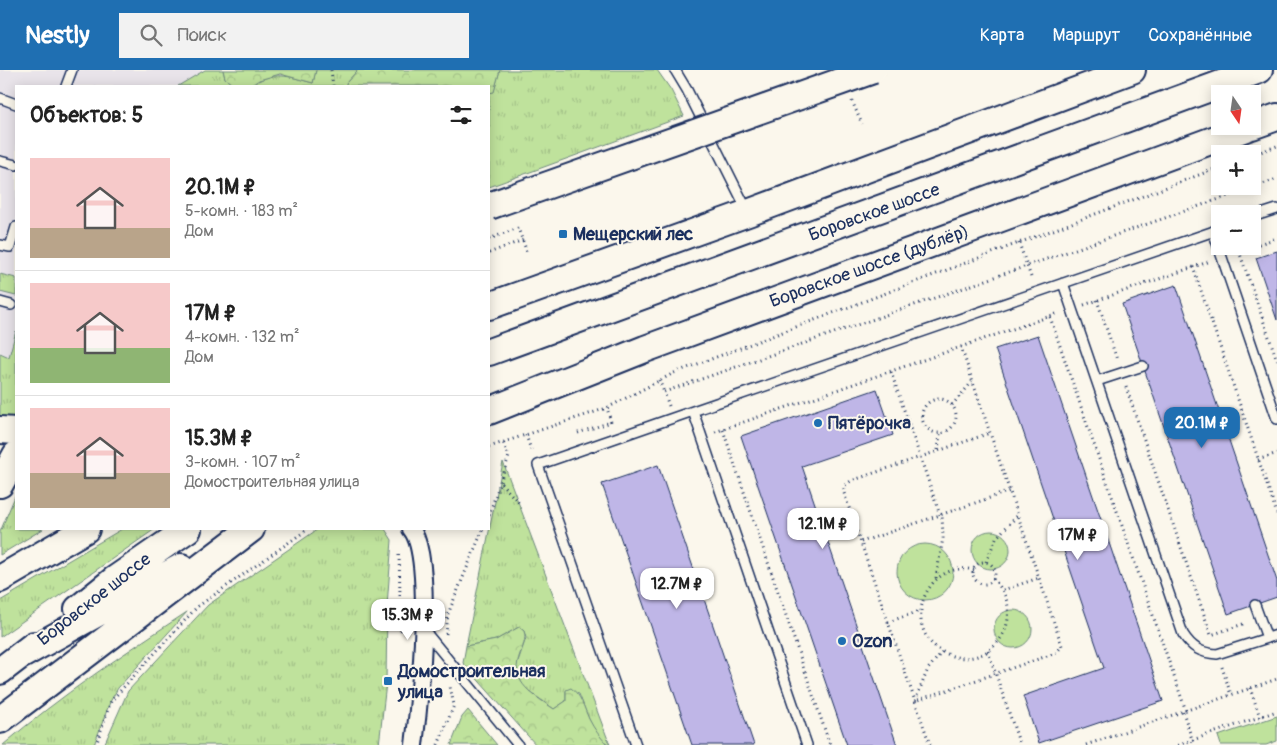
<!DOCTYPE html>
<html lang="ru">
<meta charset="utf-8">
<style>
:root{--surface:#fff;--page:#f2f2f2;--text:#222;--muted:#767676;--line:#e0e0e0;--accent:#1f6fb2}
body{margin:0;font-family:Pangolin,sans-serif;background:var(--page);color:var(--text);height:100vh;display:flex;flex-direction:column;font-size:19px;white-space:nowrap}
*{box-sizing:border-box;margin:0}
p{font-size:16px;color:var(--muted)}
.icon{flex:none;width:28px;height:28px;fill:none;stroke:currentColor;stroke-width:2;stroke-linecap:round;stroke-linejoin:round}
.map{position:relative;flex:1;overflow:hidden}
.sheet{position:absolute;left:15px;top:15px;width:475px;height:445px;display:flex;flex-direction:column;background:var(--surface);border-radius:0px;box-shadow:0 2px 12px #0003}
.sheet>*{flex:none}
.needle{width:32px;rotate:167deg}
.controls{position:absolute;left:1211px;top:15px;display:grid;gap:10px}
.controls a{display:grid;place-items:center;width:50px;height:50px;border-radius:0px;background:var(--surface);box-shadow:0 2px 12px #0003;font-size:25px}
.price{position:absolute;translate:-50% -42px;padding:0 11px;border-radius:10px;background:#fff;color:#222;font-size:16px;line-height:32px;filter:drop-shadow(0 1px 2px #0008)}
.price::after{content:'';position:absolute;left:50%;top:30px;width:15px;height:11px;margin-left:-8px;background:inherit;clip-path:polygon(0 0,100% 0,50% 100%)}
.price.selected{background:var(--accent);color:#fff}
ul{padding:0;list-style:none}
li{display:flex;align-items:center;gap:15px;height:125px;padding:0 15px}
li+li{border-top:1px solid var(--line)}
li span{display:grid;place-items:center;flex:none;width:140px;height:100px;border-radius:0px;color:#555}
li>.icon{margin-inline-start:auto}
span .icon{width:60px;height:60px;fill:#fffc;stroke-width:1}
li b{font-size:21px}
h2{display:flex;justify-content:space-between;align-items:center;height:60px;padding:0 15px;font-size:21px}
header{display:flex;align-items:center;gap:30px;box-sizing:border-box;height:70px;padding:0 25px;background:var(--accent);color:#fff}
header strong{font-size:24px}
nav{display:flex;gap:28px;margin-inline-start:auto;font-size:18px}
.search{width:350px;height:45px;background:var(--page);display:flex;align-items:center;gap:12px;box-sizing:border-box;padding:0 18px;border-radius:0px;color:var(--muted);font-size:19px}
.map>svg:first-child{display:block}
.built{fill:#e9e4ea}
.grass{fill:url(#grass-tufts);stroke:#6d887d}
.forest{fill:url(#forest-crowns);stroke:#6d887d}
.park{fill:#bfe29c;stroke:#6d887d}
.building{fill:#bfb6e7;stroke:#1b2f5e}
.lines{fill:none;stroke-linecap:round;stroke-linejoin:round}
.service-casing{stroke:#1b2f5e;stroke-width:12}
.minor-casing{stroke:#1b2f5e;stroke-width:20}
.primary-casing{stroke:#1b2f5e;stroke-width:30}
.path{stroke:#1b2f5e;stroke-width:3;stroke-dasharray:1 4;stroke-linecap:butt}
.service{stroke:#fbf7ec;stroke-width:9}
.minor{stroke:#fbf7ec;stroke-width:16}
.primary{stroke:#fbf7ec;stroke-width:26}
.primary-bridge-casing{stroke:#1b2f5e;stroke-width:30;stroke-linecap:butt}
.primary-bridge{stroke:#fbf7ec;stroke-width:26}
.poi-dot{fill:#1f6fb2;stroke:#fbf7ec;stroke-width:2}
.labels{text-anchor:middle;stroke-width:4;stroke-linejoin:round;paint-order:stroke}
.street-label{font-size:18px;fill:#1b2f5e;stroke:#fbf7ec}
.poi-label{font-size:18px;font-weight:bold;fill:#1b2f5e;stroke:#fbf7ec;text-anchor:start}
</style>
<header>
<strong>Nestly</strong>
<div class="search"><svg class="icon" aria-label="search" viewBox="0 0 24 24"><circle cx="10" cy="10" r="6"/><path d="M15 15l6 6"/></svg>Поиск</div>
<nav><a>Карта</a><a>Маршрут</a><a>Сохранённые</a></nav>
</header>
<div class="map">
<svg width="1277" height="675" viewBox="0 0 1277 675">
<defs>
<pattern id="grass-tufts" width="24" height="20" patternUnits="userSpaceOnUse" patternTransform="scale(1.25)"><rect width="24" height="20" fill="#bfe29c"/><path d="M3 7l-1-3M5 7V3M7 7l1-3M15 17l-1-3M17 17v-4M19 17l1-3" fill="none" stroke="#a4c289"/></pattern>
<pattern id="forest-crowns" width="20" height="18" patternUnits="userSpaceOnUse" patternTransform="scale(1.25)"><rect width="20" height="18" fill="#bfe29c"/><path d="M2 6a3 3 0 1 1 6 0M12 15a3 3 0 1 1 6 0" fill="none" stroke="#a4c289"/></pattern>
</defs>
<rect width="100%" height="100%" fill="#fbf7ec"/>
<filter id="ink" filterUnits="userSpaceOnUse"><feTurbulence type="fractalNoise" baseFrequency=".02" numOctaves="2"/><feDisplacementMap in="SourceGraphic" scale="10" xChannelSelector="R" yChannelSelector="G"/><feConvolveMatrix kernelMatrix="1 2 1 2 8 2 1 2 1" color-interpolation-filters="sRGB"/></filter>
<g filter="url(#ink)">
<path class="built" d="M0,0h205l-27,16h-162v245l-7,26 -9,-4z"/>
<path class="grass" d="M205,0h18l2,8 9,8h-56z
M316,0h42l-12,13 1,3h-97c23,-16 38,-10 63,-3z
M500,0h157l14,20 13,26 -195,71v-94l5,-2z
M0,204l16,4v18l-16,-4z
M16,261v86l-16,-1v-63l9,4z
M503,392l107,283c-17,-8 -24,-34 -31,-51l-13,-3v10l-12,8 -31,-22 -7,-20 10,-29 -2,-7 -5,-4 -23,13 -30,6z
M16,424v35h27l-43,26v-23z
M122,459h33l-155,108v-36z
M318,459h67l7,11 -5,66 -1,77 -7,62h-275l24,-54 80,-86z
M187,542l-69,76 -8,14 -16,43h-91c57,-49 120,-91 184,-133z"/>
<path class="forest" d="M223,0h93l-3,13 -33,-9 -21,6 -9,6h-16l-9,-8z
M358,0h142l-6,22 -5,1v-7h-142l-1,-3z
M519,557l5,4c3,9 -2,16 -5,26 -9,26 16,39 35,52l12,-8v-11l5,-2c11,8 12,18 18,31 5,10 11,18 19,26h-72l-73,-82 3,-17 30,-6z
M468,640l29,35h-46l11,-28z"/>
<path class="park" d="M972 480a19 19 0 1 1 38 0a19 19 0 1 1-38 0Z
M897 502a28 28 0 1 1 56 0a28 28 0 1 1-56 0Z
M994 559a19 19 0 1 1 38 0a19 19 0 1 1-38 0Z
M1277,646v25l-11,4h-45l-3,-9z"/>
<path class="building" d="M1277,181v69l-21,-62z
M1176,215l101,296v16l-49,17 -106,-310z
M1038,265l125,366 -124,42 -16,-47 81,-28 -109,-319z
M877,319l16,46 -91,31 95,279h-50l-106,-309z
M658,395l96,280h-62l-90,-261z"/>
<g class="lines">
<g class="service-casing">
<path id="service" d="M675,0l12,20 60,120
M66,16l6,-16
M0,28l16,6
M0,91l16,4
M1252,147l25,-8
M1213,161l64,188
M0,175l10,2 6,-20
M1063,213l120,351c9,14 18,19 34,20l60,-19
M0,232l11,3
M1097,311l46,-15
M693,341l527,-182
M1255,535l12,33
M424,560l94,115
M636,675l-98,-280 155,-54 114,334"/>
</g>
<g class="minor-casing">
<path id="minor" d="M411,459c24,27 8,177 3,216"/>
</g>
<g class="primary-casing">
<path id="primary" d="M1252,56l25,-9
M489,236l259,-93 384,-143
M489,282l770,-282
M489,341l156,-62 606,-223
M0,360l16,1
M0,414l16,-29
M0,509l86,-50
M78,539l36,-29 74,-51
M22,585l159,-88
M0,601l34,-26
M0,650l251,-191"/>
</g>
<path class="path" d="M331,0l2,16
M852,31l10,23
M1252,85l25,-9
M489,169l29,-11 10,27
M1019,173l13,37
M1239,181l38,109
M1235,182l42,-14
M489,183l34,-13
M1193,197l84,247
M1097,230l20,60
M1084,235l124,-43
M1050,247l136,394
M891,302l49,143
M659,310l5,12
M1126,317l85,248 35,-12
M922 346a17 17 0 1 1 34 0a17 17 0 1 1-34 0Z
M952,335l20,-23
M669,336l-5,-14 613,-213
M723,360l107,315
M715,362l344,-119
M578,363l33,-11 -4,-14
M526,365l5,15
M489,377l118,-39 67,-35 546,-206
M938,380l2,-16
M1258,390l19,-7
M501,413l18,20
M489,445l20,-59 -6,-14
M861,472l149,-51
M399,485l2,79
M973 503a11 11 0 1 1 22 0a11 11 0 1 1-22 0Z
M986,492l10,-24 22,-23
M974,500c-48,-11 -75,58 -31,82 47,25 89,-36 50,-73
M936,508l7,-40 -1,-24
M1003,520l36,-12
M888,552l32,-11
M446,564l2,-20 35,-85
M988,581l32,94
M942,582l-14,17 -13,32 141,-48 6,-7 -101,-299
M1222,597l9,28
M1250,618l10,29
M1183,642l11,33
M96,675l15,-44 86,-94 111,-78
M438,675l16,-40 -4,-18
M930,675l-86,-252v-7l7,-5 139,-48
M1086,675l191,-66
M1178,675l99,-34"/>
<use href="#service" class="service"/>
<use href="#minor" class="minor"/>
<use href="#primary" class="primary"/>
<g class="primary-bridge-casing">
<path id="primary-bridge" d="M489,136l384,-136"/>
</g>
<use href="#primary-bridge" class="primary-bridge"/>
</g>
</g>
<g class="poi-dot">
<rect x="558" y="159" width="10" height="10" rx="2.5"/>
<circle cx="818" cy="353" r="5"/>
<circle cx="842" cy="571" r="5"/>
<rect x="383" y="606" width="10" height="10" rx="2.5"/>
</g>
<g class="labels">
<g class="street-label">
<text transform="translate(874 142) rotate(-20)" y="6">Боровское шоссе</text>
<text transform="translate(869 196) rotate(-20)" y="6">Боровское шоссе (дублёр)</text>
<text transform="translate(94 529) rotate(-38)" y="6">Боровское шоссе</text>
</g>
<g class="poi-label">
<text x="573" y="170">Мещерский лес</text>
<text x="828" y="359">Пятёрочка</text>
<text x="852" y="577">Ozon</text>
<text x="398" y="607">Домостроительная<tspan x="398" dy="21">улица</tspan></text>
</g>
</g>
</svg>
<div class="controls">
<a><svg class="needle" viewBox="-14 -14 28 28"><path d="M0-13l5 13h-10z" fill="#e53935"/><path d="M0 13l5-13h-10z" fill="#767676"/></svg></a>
<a>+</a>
<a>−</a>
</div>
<b class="price selected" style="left:1202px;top:379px">20.1M ₽</b>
<b class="price" style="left:823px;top:480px">12.1M ₽</b>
<b class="price" style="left:1078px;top:491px">17M ₽</b>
<b class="price" style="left:677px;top:540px">12.7M ₽</b>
<b class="price" style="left:408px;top:571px">15.3M ₽</b>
<section class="sheet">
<h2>Объектов: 5<svg class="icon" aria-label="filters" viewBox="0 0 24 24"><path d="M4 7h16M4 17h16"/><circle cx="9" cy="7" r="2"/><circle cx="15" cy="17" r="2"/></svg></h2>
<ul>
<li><span style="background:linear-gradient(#f6c9c9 70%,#b9a48a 0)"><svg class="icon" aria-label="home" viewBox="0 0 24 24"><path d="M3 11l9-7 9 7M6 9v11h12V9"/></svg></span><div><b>20.1M ₽</b><p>5-комн. · 183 m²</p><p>Дом</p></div></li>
<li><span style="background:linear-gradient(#f6c9c9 65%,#8fb573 0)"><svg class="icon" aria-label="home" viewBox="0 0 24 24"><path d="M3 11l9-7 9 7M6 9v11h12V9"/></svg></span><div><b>17M ₽</b><p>4-комн. · 132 m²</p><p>Дом</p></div></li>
<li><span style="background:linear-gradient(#f6c9c9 65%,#b9a48a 0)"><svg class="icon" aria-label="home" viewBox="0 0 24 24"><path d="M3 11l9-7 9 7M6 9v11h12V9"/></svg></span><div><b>15.3M ₽</b><p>3-комн. · 107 m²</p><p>Домостроительная улица</p></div></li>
</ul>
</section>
</div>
